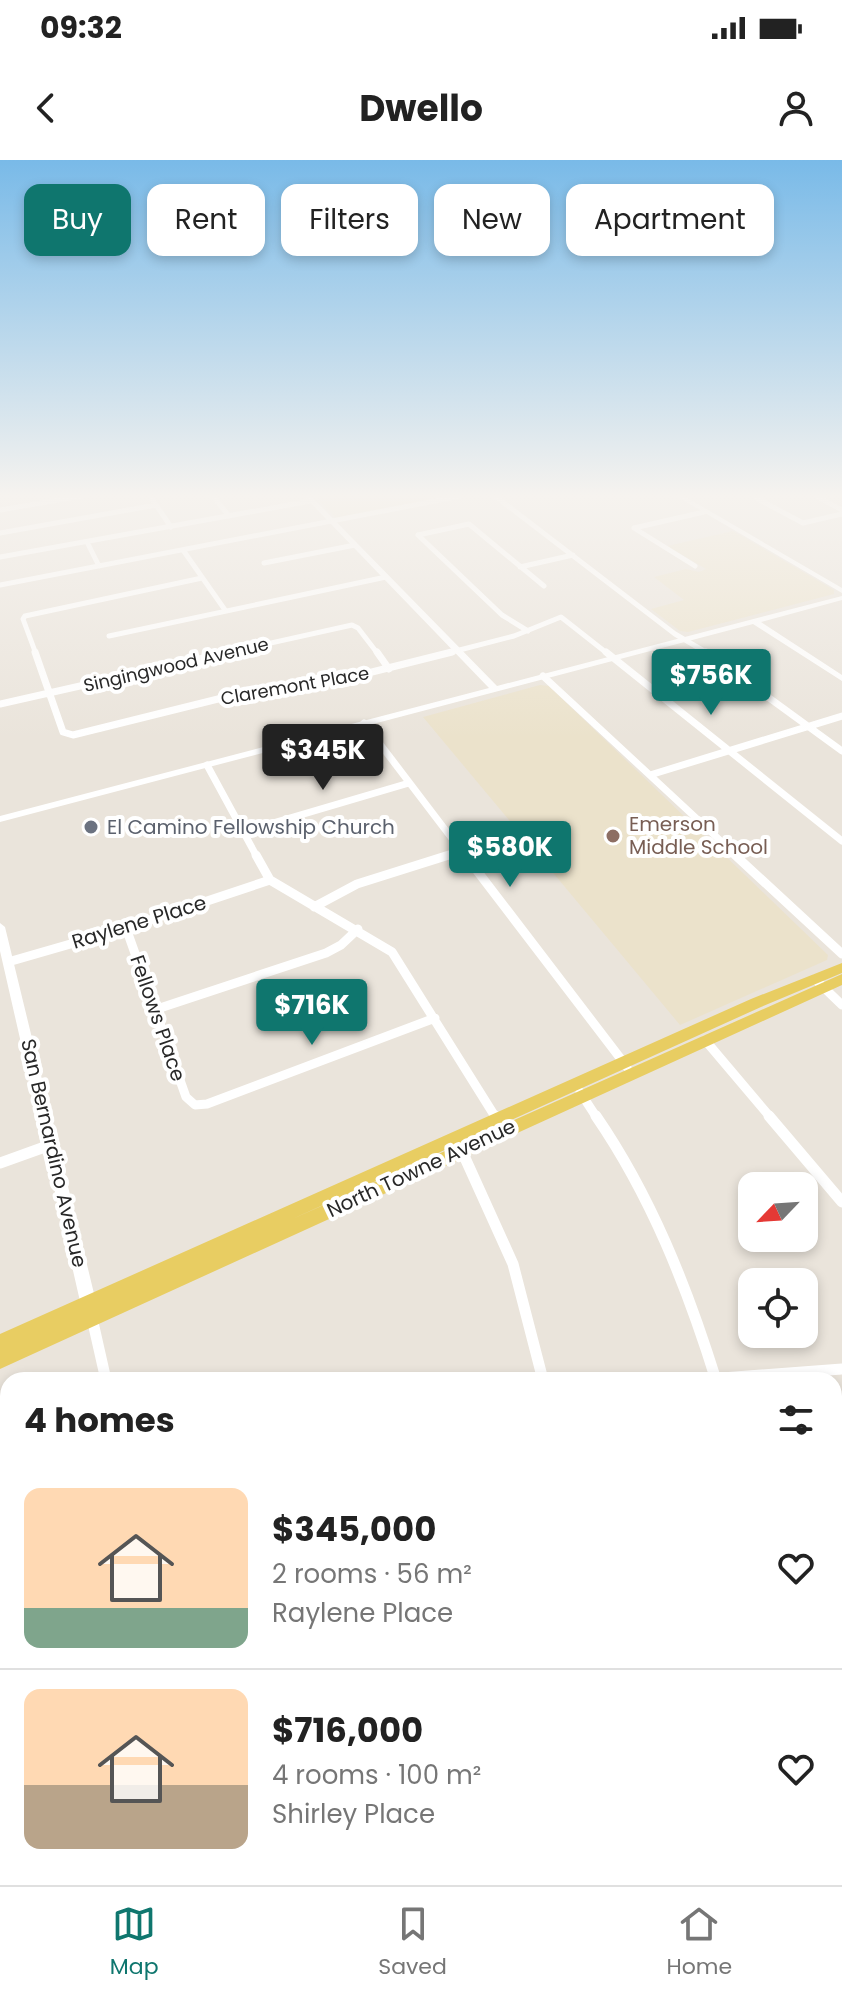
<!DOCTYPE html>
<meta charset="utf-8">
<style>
:root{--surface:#fff;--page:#f6f6f6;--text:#222;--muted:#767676;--line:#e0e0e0;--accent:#0f766e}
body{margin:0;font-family:Poppins,sans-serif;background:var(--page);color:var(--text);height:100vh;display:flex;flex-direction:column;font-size:30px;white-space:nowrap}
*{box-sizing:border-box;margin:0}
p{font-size:26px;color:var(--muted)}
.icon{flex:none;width:44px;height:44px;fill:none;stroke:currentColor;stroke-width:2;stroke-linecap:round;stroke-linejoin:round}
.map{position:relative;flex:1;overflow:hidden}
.drawer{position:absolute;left:0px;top:1212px;width:842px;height:514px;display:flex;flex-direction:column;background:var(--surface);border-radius:24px 24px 0 0;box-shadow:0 4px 12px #0003}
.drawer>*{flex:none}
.hud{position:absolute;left:24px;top:24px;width:794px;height:72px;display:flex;gap:16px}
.needle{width:52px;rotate:245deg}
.tools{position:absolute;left:738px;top:1012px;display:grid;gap:16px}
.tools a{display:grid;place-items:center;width:80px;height:80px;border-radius:16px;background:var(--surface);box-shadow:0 4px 12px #0003;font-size:40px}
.price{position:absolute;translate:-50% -68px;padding:0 18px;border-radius:8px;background:var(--accent);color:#fff;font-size:26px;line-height:52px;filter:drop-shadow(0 2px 4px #0008)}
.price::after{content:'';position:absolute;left:50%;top:48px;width:24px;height:18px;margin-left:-12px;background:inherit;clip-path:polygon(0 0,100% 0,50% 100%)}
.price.current{background:#222;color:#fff}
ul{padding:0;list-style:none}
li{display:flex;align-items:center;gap:24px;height:200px;padding:0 24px}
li+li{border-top:2px solid var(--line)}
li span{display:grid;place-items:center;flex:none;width:224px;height:160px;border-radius:16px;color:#555}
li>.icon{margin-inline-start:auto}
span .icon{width:96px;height:96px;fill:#fffc;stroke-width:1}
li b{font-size:34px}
h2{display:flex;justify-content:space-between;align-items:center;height:96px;padding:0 24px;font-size:34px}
.chip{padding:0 28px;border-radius:16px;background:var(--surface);box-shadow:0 4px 12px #0003;font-size:28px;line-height:72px}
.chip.current{background:var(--accent);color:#fff}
.status{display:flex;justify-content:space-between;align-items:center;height:56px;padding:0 40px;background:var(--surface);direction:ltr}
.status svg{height:22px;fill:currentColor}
header{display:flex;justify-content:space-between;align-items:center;height:104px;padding:0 24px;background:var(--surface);font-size:36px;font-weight:700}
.tab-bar{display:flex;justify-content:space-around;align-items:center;height:112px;border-top:2px solid var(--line);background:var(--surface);font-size:22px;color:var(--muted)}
.tab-bar a{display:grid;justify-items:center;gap:4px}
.tab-bar .current{color:var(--accent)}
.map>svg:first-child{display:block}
.education{fill:#ebe2cb}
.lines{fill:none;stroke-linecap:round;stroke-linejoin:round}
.street-far4{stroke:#fff;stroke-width:5}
.street-far3{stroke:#fff;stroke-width:7}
.street-far2{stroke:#fff;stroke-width:9}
.street-far1{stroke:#fff;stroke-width:11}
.street{stroke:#fff;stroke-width:14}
.secondary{fill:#fff;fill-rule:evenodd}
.primary{fill:#e8cd62;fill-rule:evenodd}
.worship-dot{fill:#6b7280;stroke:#fff;stroke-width:3}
.education-dot{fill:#8d6e63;stroke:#fff;stroke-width:3}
.labels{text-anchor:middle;stroke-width:8;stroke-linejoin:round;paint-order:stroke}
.far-street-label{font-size:18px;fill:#282828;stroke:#fff}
.education-label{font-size:20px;fill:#785e54;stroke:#fff;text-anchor:start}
.worship-label{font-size:20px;fill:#5b616d;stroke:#fff;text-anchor:start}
.street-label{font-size:20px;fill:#282828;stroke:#fff}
</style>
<div class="status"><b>09:32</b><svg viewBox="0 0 49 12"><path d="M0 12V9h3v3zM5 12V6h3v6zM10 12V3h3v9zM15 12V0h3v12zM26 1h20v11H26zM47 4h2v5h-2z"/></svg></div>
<header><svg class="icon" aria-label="back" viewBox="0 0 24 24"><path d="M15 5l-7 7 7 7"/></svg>Dwello<svg class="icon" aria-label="person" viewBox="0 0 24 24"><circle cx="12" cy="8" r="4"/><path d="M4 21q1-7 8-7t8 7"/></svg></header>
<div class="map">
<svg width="842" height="1725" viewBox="0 0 842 1725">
<rect width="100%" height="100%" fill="#eae4db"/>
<path class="education" d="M315,336h119l4,3 -102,19z
M733,371l101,59v4l-146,38 -8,-1 -29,-22 33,-9 -30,-23 32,-8 13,3 7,-3 -39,-23z
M540,525l9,1 279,269 -1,5 -147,65 -257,-308z"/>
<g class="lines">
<path class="street-far4" d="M150,336l21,31
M213,336l16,20
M495,336l180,138 34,20
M816,336l26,14
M756,338l47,25 39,-9
M0,350l82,-14
M634,368l61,38
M634,368l70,-16
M0,373l156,-28
M418,375l51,-11 75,62
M418,375l84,80 26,16
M87,382l12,24
M183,390l42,60
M0,397l311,-56
M264,403l91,-18
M520,407l53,-12
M0,425l461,-89
M109,476l277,-59
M36,494l-13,-35 2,-3 177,-38
M221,494l131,-29 6,3 20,26
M444,494l70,-18 47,-19 47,37"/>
<path class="street-far3" d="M35,492l28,80 10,3 149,-37 94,-12 136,-34
M377,492l12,17
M606,492l236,189
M706,492l136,99
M543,516l195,181
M0,544l230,-52
M364,563l102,134
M207,605l50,92
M650,615l192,-59
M246,671l163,-48
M443,697l18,-6"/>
<path class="street-far2" d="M256,695l14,25 122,72 104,166
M465,695l162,212
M735,695l107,99
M314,747l43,-23 92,-29
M126,768l60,169 9,8 12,-1 228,-86
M8,802l118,-34 144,-48
M815,819l27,26
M157,849l169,-56 15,-8 17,-16
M705,880l66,78
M580,932l17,26"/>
<path class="street-far1" d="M495,956l5,8
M596,956c55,80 91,171 120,264
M769,956l73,86
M456,978l57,126 30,116
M0,1003l53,-19
M92,1158l14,62
M696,1220l146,-11"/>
<path class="street" d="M204,1718l1,7
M366,1718v7
M598,1718l1,7
M830,1718l1,7"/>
<path class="secondary" d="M304,336h7l186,190 345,-90v4l-81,22 81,53v6l-89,-57 -753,198v-6l489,-128z
M676,336h8l158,92v5z
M0,763l5,4 93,383 -3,5 -5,3 -5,-3 -3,-5 -82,-359z"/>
<path class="primary" d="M842,803v10l-81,34 -471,213 552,-246v11l-842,384v-35l751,-335z"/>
</g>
<linearGradient id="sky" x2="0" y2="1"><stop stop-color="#79bae8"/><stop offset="0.58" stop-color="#f6f3ef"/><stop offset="1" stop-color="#f6f3ef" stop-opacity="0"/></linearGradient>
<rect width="842" height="578" fill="url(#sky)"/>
<circle class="worship-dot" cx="91" cy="667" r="8"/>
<circle class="education-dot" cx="613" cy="676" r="8"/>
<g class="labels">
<g class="far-street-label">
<text transform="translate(176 505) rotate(-13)" y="6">Singingwood Avenue</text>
<text transform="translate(295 526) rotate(-10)" y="6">Claremont Place</text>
</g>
<g class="education-label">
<text x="629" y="671">Emerson<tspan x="629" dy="23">Middle School</tspan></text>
</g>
<g class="worship-label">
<text x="107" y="674">El Camino Fellowship Church</text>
</g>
<g class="street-label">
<text transform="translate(139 762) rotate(-17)" y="7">Raylene Place</text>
<text transform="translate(158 858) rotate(71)" y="7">Fellows Place</text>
<text transform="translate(54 993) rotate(77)" y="7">San Bernardino Avenue</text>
<text transform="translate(421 1008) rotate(-25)" y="7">North Towne Avenue</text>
</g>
</g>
</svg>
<div class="tools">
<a><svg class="needle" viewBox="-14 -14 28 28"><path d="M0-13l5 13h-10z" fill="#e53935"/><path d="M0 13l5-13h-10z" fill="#767676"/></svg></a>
<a><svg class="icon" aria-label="locate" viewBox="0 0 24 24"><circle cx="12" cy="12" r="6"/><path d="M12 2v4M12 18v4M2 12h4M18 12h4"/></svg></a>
</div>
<b class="price" style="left:711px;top:557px">$756K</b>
<b class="price current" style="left:323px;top:632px">$345K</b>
<b class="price" style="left:510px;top:729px">$580K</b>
<b class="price" style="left:312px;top:887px">$716K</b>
<div class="hud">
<a class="chip current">Buy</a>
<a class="chip">Rent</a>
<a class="chip">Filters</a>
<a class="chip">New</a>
<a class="chip">Apartment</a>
</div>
<section class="drawer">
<h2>4 homes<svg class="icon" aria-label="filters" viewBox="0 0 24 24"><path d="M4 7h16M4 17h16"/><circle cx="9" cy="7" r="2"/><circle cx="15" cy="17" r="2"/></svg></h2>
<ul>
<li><span style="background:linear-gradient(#ffd9b3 75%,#7fa58c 0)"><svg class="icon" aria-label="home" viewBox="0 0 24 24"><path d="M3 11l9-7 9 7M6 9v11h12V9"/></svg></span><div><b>$345,000</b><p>2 rooms · 56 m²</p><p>Raylene Place</p></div><svg class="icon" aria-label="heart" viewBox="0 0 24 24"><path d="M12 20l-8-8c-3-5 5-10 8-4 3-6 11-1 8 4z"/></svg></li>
<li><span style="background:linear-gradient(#ffd9b3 60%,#b9a48a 0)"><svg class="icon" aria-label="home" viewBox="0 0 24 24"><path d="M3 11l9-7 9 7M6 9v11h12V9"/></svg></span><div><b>$716,000</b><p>4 rooms · 100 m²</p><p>Shirley Place</p></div><svg class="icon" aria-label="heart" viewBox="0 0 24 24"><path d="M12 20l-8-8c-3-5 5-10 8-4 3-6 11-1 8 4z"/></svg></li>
</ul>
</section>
</div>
<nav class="tab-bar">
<a class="current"><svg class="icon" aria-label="map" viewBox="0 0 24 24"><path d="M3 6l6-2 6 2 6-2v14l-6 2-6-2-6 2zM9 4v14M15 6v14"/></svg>Map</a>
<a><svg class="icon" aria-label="saved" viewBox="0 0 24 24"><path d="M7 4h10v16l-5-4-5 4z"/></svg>Saved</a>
<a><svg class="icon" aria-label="home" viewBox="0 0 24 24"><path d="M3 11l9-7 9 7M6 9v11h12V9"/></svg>Home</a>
</nav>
